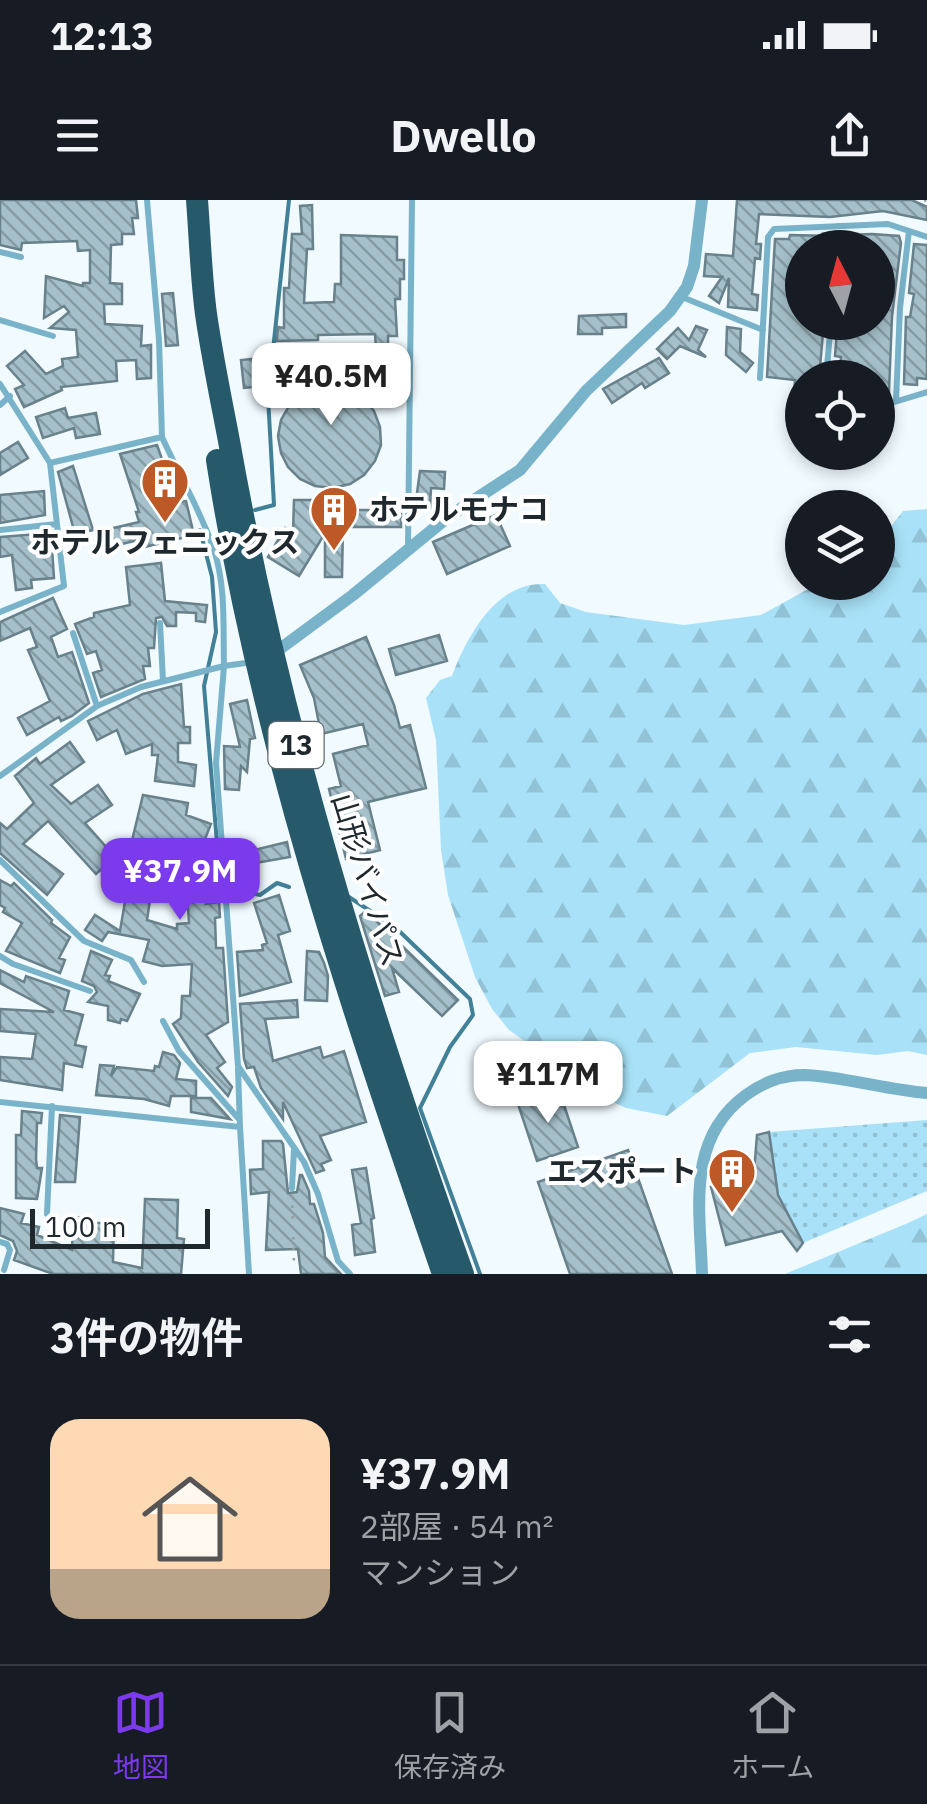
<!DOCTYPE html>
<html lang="ja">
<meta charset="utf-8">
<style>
:root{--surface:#171b24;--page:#20242c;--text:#f1f3f6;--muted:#9ea1a6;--line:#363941;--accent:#7c3aed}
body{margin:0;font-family:"IBM Plex Sans","Noto Sans JP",sans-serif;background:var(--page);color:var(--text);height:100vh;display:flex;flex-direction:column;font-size:38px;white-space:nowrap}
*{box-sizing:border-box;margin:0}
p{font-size:32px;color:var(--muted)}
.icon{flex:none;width:55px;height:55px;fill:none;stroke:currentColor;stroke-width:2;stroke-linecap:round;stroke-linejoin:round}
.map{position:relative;height:1074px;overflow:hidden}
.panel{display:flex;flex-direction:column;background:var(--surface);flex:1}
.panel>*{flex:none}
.needle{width:65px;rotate:354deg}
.fabs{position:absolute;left:785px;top:30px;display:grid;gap:20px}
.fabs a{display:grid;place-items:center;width:110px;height:110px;border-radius:50%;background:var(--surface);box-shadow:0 5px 15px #0003;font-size:50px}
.scale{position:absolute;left:30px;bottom:25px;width:180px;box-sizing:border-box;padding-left:10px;border:5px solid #1f292d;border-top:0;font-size:28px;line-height:35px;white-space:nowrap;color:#1f292d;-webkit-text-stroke:8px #fff;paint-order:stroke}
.price{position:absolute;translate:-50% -85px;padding:0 22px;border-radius:20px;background:#fff;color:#222;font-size:32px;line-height:65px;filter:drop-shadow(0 2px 5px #0008)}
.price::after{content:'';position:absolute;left:50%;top:60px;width:30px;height:22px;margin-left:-15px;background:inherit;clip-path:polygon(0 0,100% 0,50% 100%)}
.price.selected{background:var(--accent);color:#fff}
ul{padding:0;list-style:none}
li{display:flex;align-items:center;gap:30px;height:250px;padding:0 50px}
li+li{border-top:2px solid var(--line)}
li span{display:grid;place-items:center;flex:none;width:280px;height:200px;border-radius:30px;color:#555}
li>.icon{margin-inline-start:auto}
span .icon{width:120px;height:120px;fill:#fffc;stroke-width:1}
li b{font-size:42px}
h2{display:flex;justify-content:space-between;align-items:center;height:120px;padding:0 50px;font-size:42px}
.status{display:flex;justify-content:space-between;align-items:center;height:70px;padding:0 50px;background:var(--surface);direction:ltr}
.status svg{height:28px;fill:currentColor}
header{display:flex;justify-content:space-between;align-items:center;height:130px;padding:0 50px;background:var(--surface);font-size:45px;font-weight:700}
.tab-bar{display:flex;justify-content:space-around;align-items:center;height:140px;border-top:2px solid var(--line);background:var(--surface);font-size:28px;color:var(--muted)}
.tab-bar a{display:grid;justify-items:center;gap:5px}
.tab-bar .selected{color:var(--accent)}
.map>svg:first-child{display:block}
.grass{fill:url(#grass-dots)}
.forest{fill:url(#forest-firs)}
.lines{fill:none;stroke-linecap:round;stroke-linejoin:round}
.stream{stroke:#418096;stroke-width:4}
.building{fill:url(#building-back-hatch);stroke:#68818b;stroke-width:2.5}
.path{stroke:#939da1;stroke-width:2.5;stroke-dasharray:2.5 8;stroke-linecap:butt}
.lane{stroke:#79b3c9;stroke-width:6}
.street{stroke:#79b3c9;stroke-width:12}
.highway{stroke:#26596a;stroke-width:22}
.labels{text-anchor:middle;stroke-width:8;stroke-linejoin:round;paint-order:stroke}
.shield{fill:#fff;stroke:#62696c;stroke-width:2.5}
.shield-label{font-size:28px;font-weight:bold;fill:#1f292d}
.poi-label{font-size:30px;font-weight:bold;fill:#1f292d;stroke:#fff;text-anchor:start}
.street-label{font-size:30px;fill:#1f292d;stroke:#fff}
</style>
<div class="status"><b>12:13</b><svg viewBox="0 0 49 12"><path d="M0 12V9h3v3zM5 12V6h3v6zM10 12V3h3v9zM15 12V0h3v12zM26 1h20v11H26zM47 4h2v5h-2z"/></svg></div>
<header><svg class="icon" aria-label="menu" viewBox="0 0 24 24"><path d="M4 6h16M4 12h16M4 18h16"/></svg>Dwello<svg class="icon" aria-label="share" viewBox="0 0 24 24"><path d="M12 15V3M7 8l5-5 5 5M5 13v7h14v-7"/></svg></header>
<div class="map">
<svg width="927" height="1074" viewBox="0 0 927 1074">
<defs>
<pattern id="grass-dots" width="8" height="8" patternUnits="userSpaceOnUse" patternTransform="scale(2.5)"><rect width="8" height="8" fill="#a9e2f8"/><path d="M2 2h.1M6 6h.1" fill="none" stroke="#91c2d5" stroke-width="1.8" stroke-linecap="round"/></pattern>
<pattern id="forest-firs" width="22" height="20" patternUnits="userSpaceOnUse" patternTransform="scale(2.5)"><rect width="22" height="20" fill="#a9e2f8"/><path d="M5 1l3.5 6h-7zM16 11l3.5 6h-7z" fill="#91c2d5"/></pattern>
<pattern id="building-back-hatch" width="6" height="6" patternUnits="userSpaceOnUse" patternTransform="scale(2.5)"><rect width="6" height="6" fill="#a5c0ca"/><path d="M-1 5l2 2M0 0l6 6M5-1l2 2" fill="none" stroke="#869ca4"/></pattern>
</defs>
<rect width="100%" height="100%" fill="#f0faff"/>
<path class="grass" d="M927,920v71l-124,52 -25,-48 -9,-63z"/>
<path class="forest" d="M927,309v546l-19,-4 -31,4 -81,-8 -46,6 -83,63 -41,-8 -44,-21 -33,-29 -40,-28 -17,-21 -17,-32 -27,-82 -7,-45 -5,-110 -10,-42 14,-18 12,-4c15,-40 45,-95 93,-92l15,19 26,9 98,13 77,-10 58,-32 59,-1v-39l25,-32z
M927,1014v60h-142l123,-51z"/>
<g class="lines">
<path class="stream" d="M255,310l19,-5 -6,-108 21,-197
M200,330l12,47 4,55 -12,54 14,169 -5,23 6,9 41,8 17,-12 12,4
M349,697l47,31 74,71 3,16 -23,32 -30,61 60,166"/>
</g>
<path class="building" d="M0,0h136l2,18h-6l2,16h-12v10l-11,1 -1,38 12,1v20h-18l1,20 37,2 -1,20 10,-1v33l-14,1 -1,-19 -20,1 1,20 -56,6 1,3 -38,17 -9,-18 9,-4 -17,-19 18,-15 21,23 17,-8 -1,-7 16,-2 -2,-27 -26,-2 19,-16 -5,-6 -20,12 2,-42 37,10v-3h7v-33l-12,1 -1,-10 -55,2 -1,7 -21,-5z
M737,0h175l15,7v13l-44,-9 -53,6 -71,-3 -3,30h5l-1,15 -5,-1 -3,36 6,1 -1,15 -29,-3 1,-29 -10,25 -10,-7 13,-19 -18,-1 2,-22 27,2z
M312,5l1,44h-6l-3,54 30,-1 1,-18h6v-49l56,2v23h7v19h-4v20h-5l2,37h-9v12h-12l-1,-14 -57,1v5l-41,1 1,-14 6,1v-40h5l3,-54h10l-2,-28z
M872,34l27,2 2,7 -9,73 -3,76 -11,-1v-13l-38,-2 1,-19 -6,-1 2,-25 7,1 1,-10h33v-74h-34l4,-13z
M790,35l41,1 -1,12h-28v74h22l-5,56h-17v26h-9l2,-24 -28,-3 8,-138h14z
M914,44l13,1v134l-10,-1v7l-13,-1 2,-67h4l4,-23 -5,-1z
M173,93l5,52 -12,1 -4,-52z
M626,114v13l-24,1v6h-24l1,-18z
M696,126l11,4 -9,20 8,7 -26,-11 -13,13 -10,-10 21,-21 11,12z
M727,127l14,2 -1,23 13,11 -7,9 -20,-17z
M261,158l4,28 -21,2 -3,-28z
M659,158l10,15 -24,15 -3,-5 -30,20 -9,-14z
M327,160l44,1 1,20 -36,1 27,16 11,13 6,16 1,18 -6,16 -11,14 -14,9 -17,4 -18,-2 -15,-7 -12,-12 -7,-14 -3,-17 3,-16 8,-14 12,-11 45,-21 -46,2 -1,-12 28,-1z
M65,208l3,10 28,-5 4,21 -24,4 -2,-10 -31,10 -7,-21z
M18,242l10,16 -28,17v-22z
M157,245l20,57 9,-1 8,34 -49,12 -2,-8 -34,8 -4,-17 34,-8 -3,-10h3l-19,-58z
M73,266l20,64 -18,4 -17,-62z
M420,271l25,1 -1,17 -13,-1 -1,20 -15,-1z
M44,291l1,24 -45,8v-28z
M294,300h25v10h82v17h-58l-1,50h-17v-44l-26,43 -31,-19 17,-29 8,5z
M496,315l14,31 -63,28 -14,-32z
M51,333l3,45 -23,2 1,8 -16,2 -4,-35 -12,2v-20z
M161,363l4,38 42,4 -2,17 -9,-1v-8l-20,-1v14h-9l-5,-9 -6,1 -2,30h-6l2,18h-7l2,13 -44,18 -8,-24 9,-3 -6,-19 -9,3 -12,-30 19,-7v-4l36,-8 -4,-38z
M53,398l14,31 -16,8 7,20 14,-5 17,51 -17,13 -11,5 -2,-4 -32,18 -9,-17 32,-17 -22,-51 9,-3 -7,-19 -30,13v-19z
M439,435l8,26 -51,14 -7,-26z
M366,437l28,68 6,23 10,-3 16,63 -58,14 12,48 -34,9 -17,-70 12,-3 -8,-32 35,-9 -5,-21 -42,10 -7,-36 -14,-33z
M181,484l3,43h6v16h-12v19l18,3 -2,21 -39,-5 3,-26h-6v-11l-26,10 -9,-24 -20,10 -9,-19 55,-27z
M247,500l8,38 -5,1 -3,33 -6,-6 -2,24 -14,-1 -1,-43 16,1 -10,-43z
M70,542l14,20 -33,23 20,19 27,-19 14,20 -27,18 30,34 -19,17 -48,-53 -25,23 40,30 -16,21 -47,-42v-30l7,6 27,-26 -19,-27 21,-18 4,6z
M143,595l45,8 -2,12 25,9 -17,42 5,3 -4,6 21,10 -10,19 13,-2 1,15 -5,1 1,30h7l5,74 -22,13 19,27 -8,6 15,19 -4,9 -30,-34 -25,-38 8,-6 1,-22h8l2,-32 -30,2 -19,-5 6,-21 -41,-8 -6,9 -17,-11 10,-15 25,16 8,-47 24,3 -5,33 30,9v-5l12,-1 -1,-15 -33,-18 17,-31 -43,-6z
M287,642l3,15 -52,9 -3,-15 18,-4 1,3z
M0,680l11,6 3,-3 38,37 -1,3 19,14 -11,21 6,2 -5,13 -54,-22 16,-28 -19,-11 2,-4 -5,-3z
M279,695l11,36 -12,4 13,47 -51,14 -3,-44 26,-2 -1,-5 5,-2 -13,-40z
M366,711l92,89 -16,16 -50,-48 7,24 -14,4 -25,-80z
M91,751l21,9 -7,15 5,1 -2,5 32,13 -13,27 -6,-2 -1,4 -12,-3v-14l-20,-4 9,-10 -3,-6 -12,-5z
M307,751l12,1 5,11 4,13 -1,25 -22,-1z
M0,770l24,12 2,-6 43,15 -5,19 19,5 -8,30 11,2 -4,20 -18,-4 -2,27 -62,-10v-23l32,2 4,-25 -36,-3v-22l54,3 -54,-29z
M297,800l1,17 -33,2 8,42 47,-14 3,11 21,-7 22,71 -46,14 11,24 -10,4 3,6 -8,3 -33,-71v17l-22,-31 -7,-21 -7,1 -3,-9 -4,-55z
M163,852l11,3 6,8 -4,16 20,2v15h-25l-2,10 -25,-7 -48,-4 4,-30 14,1 -3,10 6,-9 37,4 1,-5 4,1z
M559,890l19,57 -41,14 -19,-57z
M191,898h20l19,21 -39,-7z
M22,911l20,2 -1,10h-4l-1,36 1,9h5l-5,31 -21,-1v-63h5z
M60,915l20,2 -5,65h-20z
M769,932l9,63 25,48 -6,8 -15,-20 -56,14 -15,-58 33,-9 10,-6 3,-37z
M263,941h18l2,3 5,49 9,-1 3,-17h2l7,16 1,13h4l9,29 2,24 16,17h-40l-3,-25 -32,1 3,-58 -18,2 -1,-24 13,-1z
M628,950l44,124h-102l-32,-92z
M366,968l8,50 -3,1 4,33 -20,3 -3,-30 9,-2 -9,-53z
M145,999l33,1 -1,38 7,1 -3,35h-128l-39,-14 3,-9 -4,-10 -13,-6v-27l24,6 -3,9 18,4 -2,8 35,15 1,-33 19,1v5h22l-1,39 29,6z"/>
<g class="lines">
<path class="path" d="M924,0l3,1
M292,995l2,69"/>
<path class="lane" d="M147,0l12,140 3,97
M837,48l1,-22
M0,52l21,5
M682,97l81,33
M0,120l53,16
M305,152l104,4
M760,178l8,-141 6,-8 114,-5 39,13
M826,178l5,-56
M0,184l50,79 112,-26c17,38 39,74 52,113 12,36 9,78 10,116l29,-4
M896,201l4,-93 9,-77
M0,205l10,-9
M878,207l49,-15
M0,330l57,-6
M408,347l4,-347
M0,412l64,-26 -14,-123
M160,423l3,58
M73,433l24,73
M0,576l97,-70 44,-19 83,-21 -8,97 22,303 66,96 14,32 20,67 12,13
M0,660l84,81 47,19 13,22
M0,756l13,8 77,27
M163,821l16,30 59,67
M0,902l240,25 -2,-58
M240,927l9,147
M292,988l2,-38
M47,1014l5,-108
M0,1042l7,2 3,6 -6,20"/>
<path class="street" d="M273,454l80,-59 95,-78 72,-47 66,-79 84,-80 17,-24 7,-21 8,-66
M702,1074c-2,-65 -16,-135 44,-179 16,-12 37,-20 58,-20 36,1 84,15 123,18"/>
<path class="highway" d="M197,0c3,38 4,76 9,114 6,42 15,85 23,127 50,284 137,561 234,833
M217,260c43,279 134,547 226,814"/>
</g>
<defs>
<g id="building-pin" transform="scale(2.5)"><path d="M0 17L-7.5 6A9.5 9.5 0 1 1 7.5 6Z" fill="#bd5827" stroke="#fff"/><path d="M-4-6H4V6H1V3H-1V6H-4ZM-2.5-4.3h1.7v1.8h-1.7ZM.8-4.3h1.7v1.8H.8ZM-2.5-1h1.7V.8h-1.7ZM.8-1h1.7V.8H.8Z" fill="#fff"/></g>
</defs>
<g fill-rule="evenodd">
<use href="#building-pin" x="165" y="282"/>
<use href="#building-pin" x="334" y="310"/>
<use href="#building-pin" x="732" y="972"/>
</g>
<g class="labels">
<rect class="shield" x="268.5" y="522" width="55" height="46" rx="8"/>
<g class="shield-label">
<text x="296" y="555">13</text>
</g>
<g class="poi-label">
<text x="369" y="320">ホテルモナコ</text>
<text x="165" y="353" text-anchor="middle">ホテルフェニックス</text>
<text x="697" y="982" text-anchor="end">エスポート</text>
</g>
<g class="street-label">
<text transform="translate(367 680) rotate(73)" y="10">山形バイパス</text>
</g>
</g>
</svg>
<div class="fabs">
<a><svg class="needle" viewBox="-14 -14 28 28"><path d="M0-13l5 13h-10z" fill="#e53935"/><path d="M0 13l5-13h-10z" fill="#9ea1a6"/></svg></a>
<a><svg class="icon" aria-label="locate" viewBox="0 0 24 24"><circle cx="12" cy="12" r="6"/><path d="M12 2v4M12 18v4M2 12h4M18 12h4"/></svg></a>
<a><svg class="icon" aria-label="layers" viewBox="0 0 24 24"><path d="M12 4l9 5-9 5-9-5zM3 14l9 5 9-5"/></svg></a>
</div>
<div class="scale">100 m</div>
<b class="price" style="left:331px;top:228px">¥40.5M</b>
<b class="price selected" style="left:180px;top:723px">¥37.9M</b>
<b class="price" style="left:548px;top:926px">¥117M</b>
</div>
<section class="panel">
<h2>3件の物件<svg class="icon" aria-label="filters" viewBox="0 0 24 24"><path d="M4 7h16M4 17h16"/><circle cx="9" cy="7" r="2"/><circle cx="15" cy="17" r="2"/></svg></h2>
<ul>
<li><span style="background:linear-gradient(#ffd9b3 75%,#b9a48a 0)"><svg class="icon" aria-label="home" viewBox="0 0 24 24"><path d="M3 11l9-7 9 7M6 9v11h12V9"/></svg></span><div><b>¥37.9M</b><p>2部屋 · 54 m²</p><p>マンション</p></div></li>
</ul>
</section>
<nav class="tab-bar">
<a class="selected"><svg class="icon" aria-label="map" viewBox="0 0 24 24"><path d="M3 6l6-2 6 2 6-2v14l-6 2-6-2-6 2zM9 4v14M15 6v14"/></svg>地図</a>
<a><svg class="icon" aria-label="saved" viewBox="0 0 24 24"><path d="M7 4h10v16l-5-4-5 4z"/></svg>保存済み</a>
<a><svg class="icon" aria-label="home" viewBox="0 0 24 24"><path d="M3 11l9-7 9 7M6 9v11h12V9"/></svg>ホーム</a>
</nav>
